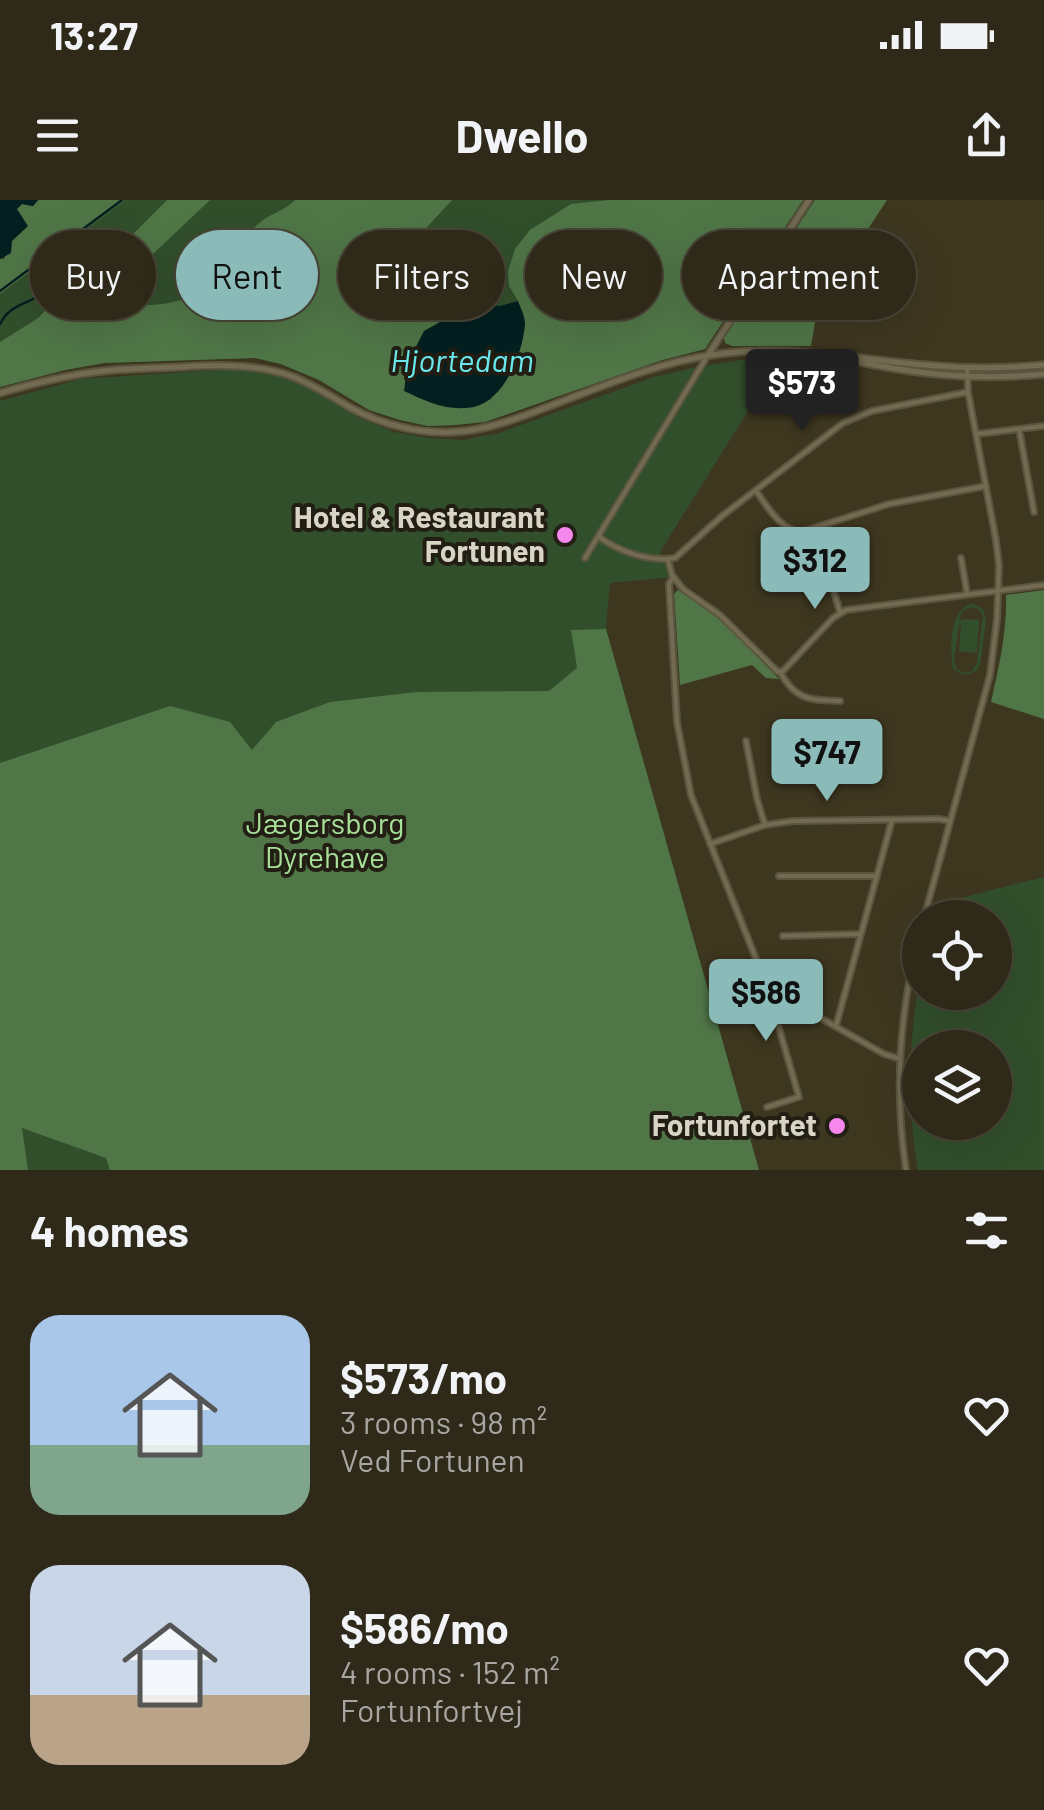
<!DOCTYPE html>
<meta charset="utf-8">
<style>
:root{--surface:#2e2918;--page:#3a3525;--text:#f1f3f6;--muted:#a7a6a2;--line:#494537;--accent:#8bbbb9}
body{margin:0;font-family:Barlow,sans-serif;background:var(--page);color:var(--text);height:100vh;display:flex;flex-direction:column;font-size:38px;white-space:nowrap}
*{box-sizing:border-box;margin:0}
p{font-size:32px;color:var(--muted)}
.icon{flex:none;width:55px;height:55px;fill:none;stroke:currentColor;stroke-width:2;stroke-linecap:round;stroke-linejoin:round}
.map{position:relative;height:970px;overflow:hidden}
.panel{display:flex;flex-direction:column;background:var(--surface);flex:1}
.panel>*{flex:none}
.banner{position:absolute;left:30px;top:30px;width:985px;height:90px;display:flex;gap:20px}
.controls{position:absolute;left:902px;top:700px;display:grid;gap:20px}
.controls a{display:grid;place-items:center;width:110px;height:110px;border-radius:50%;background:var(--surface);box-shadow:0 10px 40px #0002,0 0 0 2px var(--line);font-size:50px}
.price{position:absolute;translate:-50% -85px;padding:0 22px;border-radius:10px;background:var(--accent);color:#111;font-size:32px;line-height:65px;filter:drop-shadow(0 2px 5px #0008)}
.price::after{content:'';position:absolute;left:50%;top:60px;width:30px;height:22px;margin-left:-15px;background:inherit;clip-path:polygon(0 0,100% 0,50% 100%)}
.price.active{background:#222;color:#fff}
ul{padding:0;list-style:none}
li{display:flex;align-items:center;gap:30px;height:250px;padding:0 30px}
li span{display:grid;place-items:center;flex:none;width:280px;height:200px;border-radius:30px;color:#555}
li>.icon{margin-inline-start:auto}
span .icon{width:120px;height:120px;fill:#fffc;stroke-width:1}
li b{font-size:42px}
h2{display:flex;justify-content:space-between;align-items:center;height:120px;padding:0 30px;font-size:42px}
.tag{padding:0 35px;border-radius:45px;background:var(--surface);box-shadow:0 10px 40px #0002,0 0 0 2px var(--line);font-size:35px;line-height:90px}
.tag.active{background:var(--accent);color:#111}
.status{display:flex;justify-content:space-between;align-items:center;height:70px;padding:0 50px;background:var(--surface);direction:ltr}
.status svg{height:28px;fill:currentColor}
header{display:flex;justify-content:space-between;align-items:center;height:130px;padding:0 30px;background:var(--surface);font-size:45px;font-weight:700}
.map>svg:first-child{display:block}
.green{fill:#324f2c;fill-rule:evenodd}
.forest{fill:#507647}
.water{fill:#031f20}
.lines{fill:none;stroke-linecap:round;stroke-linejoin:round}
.stream{stroke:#031f20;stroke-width:2.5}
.minor-casing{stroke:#5b5540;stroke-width:8}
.tertiary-casing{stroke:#5b5540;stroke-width:9}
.minor{stroke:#726a51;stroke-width:4}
.tertiary{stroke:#726a51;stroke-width:5}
.poi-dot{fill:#f688ed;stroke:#221e14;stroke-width:4}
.labels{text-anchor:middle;stroke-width:8;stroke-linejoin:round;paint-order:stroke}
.poi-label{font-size:30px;font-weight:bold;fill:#d8d4c6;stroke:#221e14;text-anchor:end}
.park-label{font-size:30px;fill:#a7e199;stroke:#221e14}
.water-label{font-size:32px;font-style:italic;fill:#69e9ed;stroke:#221e14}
</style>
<div class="status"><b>13:27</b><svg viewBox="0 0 49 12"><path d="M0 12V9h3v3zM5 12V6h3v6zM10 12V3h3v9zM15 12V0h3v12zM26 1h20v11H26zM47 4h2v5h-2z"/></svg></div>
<header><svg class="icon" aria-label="menu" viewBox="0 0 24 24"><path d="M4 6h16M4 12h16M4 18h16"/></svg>Dwello<svg class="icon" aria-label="share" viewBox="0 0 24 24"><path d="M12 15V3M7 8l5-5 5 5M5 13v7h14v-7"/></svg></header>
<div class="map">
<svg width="1044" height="970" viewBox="0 0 1044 970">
<rect width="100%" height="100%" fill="#3e3720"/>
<path class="green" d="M125,0h42l-39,39 -62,50 -28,29 -38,24v-48z
M178,0h625l-98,149 -46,12 -174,61 -30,3 -27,1 -28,-6 -31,-10 -50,-30 -38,-16 -26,-6 -151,5 -39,7 -65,17 32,-59z
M781,158l-121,194 12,25 -62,6 -4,46 153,541h-759v-769l81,-22 151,-10 40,4 34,13 52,31 36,15 34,6 35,2 36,-7 155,-56 43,-10 44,-7z
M972,403l11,6 3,12 -6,44 -4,6 -11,4 -12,-6c-3,-20 -4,-59 19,-66zM973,407l5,2 5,6 -6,48 -5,8 -8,2 -8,-5 -2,-8 5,-35 2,1 -2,25 14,2 4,-2 2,-31 -15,-1 -5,2 3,-10z
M1044,677v293h-126c-12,-71 -9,-126 2,-197v19h75v-74l-62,-1 4,-13zM920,848h75v74h-75z"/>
<path class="forest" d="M38,0h87l-125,94v-35h4c7,-16 15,-34 12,-50l6,-5 11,2z
M167,0h43l-94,89v14c44,6 85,1 111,-40 3,-4 4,-10 7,-14 6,-9 15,-16 22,-23 11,-12 28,-14 39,-26h157l-35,38 -13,3v14l3,14 12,7 7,-3 8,19 12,18 25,98 20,-9 27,-98 -9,-15 -1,-15 7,-22 15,-19 41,-26 38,-4h194l-98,149 -46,12 -174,61 -30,3 -27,1 -28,-6 -31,-10 -50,-30 -38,-16 -26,-6 -151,5 -39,7 -65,17v-45l38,-24 28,-29 62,-50z
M815,0h72l-69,105 -7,41h-79l-7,-3 -1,-5z
M678,390l35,21 66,68 -13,-1 -14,-13 -72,20 -6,-91z
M1044,390v129l-53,-17c8,-35 16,-70 15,-107z
M606,429l153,541h-649l-4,-12 -84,-30 6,42h-28v-407l170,-57 60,16 22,28 24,-28 54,-20 86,-10 133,-1 28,-23 -6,-38z"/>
<path class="water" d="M0,0h38l-5,6 -11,-2 -5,5 11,17 -16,15 -1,12 -11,6z
M518,101c3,8 7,15 7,23 -2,29 -21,77 -52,83 -25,5 -48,-6 -69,-16l4,-29 16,-31 23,-13 -1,-8 29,-7 25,3z"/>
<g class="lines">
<path class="stream" d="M0,91l122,-91
M0,124c10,-19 23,-18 40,-29l9,-20 5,-6 29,-14 26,-22 16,-1"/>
<g class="minor-casing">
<path id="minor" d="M1019,229l15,83
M977,234l67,-8
M756,291c12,16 23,38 45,41l88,-28 97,-18
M599,337c21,15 50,25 76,21l47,-42 121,-93 29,-12 96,-19
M585,358l123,-203
M961,358l6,35
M668,360l4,15 11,14 37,26 58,57 5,-1 50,-53 13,-8 198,-25
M673,378l-4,6 8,138 14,73 75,189 7,7 111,63 16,5
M831,382l9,30
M780,472c16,29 31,28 60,29
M746,541l11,58 8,26
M710,644l55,-19 28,-4 146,-2 11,2
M779,676h98
M924,718l66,-243 7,-56 2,-53 -3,-26 -28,-148 -1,-25
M783,736l76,-2
M836,826l56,-206
M767,907l32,-10 -29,-100 3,-6
M906,970c-12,-79 -6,-161 14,-238"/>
</g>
<g class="tertiary-casing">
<path id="tertiary" d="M708,155l101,-155
M845,159c70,15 127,22 199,15
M0,193c34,-10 68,-18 103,-22 25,-3 51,-3 76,-4 38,-2 75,-4 112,9 21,8 40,20 60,32 30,16 67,26 102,24 40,-2 78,-19 115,-33 47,-18 95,-37 144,-44 75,-12 152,6 226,11 35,3 71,2 106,-1"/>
</g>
<use href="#minor" class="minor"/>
<use href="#tertiary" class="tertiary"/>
</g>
<g class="poi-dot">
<circle cx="565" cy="335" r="10"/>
<circle cx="837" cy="926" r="10"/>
</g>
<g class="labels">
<g class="poi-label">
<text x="545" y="328">Hotel &amp; Restaurant<tspan x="545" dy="34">Fortunen</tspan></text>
<text x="817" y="936">Fortunfortet</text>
</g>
<g class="park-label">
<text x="325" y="634">Jægersborg<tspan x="325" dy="34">Dyrehave</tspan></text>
</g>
<g class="water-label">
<text x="462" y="172">Hjortedam</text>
</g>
</g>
</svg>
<div class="controls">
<a><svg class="icon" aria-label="locate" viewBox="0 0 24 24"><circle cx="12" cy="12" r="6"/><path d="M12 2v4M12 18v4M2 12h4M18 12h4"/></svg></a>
<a><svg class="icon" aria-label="layers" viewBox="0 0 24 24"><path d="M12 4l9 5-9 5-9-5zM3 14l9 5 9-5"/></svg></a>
</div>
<b class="price active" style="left:802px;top:234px">$573</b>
<b class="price" style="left:815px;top:412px">$312</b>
<b class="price" style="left:827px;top:604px">$747</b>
<b class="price" style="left:766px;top:844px">$586</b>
<div class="banner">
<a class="tag">Buy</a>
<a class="tag active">Rent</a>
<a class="tag">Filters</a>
<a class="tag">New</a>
<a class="tag">Apartment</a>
</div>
</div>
<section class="panel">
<h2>4 homes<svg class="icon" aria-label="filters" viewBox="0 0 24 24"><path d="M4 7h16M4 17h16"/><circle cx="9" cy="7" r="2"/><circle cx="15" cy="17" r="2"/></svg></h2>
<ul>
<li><span style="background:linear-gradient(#a9c7e8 65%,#7fa58c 0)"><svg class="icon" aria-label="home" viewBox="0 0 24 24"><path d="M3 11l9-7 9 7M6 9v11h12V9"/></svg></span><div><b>$573/mo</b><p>3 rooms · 98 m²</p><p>Ved Fortunen</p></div><svg class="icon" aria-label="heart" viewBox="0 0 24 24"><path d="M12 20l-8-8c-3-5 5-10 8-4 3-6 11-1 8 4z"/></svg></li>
<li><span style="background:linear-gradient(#c9d6e8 65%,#b9a48a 0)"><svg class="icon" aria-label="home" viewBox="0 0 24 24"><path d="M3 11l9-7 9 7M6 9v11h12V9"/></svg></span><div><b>$586/mo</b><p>4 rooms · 152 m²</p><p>Fortunfortvej</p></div><svg class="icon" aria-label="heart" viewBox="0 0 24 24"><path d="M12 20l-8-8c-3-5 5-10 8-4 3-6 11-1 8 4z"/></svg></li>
</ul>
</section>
